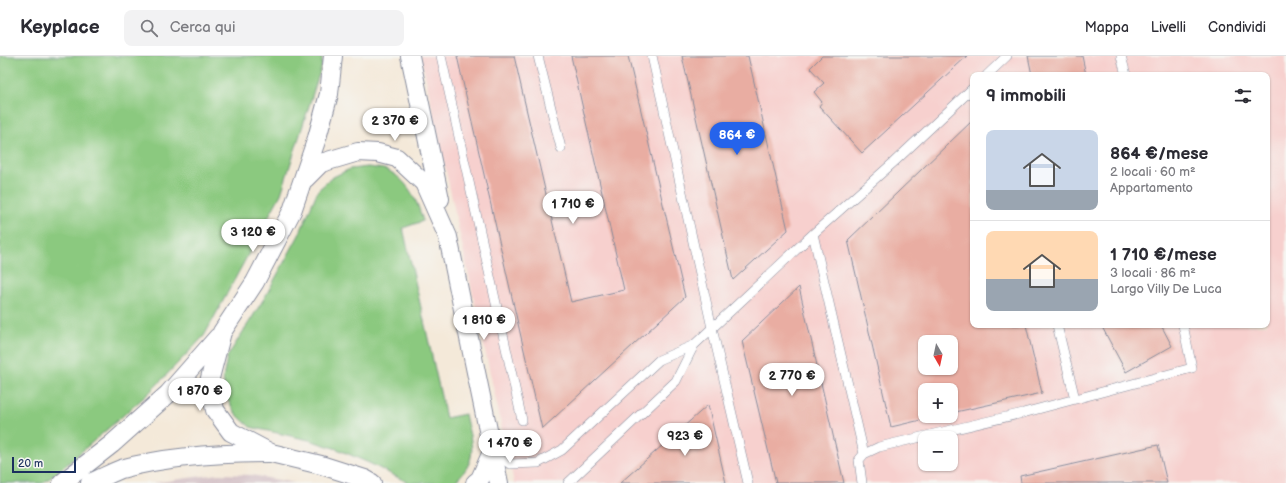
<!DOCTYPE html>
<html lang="it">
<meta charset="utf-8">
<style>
:root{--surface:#fff;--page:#f2f2f3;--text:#2b2b33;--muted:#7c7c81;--line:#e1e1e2;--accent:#2563eb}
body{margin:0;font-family:"Balsamiq Sans",sans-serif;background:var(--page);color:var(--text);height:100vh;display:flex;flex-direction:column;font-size:15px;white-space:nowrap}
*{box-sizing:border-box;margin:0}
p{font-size:13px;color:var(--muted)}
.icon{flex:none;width:22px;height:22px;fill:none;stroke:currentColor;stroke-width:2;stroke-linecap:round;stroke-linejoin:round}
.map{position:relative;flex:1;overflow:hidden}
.details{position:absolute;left:970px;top:16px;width:300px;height:256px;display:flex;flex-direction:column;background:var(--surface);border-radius:8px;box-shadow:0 1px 3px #0004}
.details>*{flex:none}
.needle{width:26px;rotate:171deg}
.fabs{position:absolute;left:918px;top:279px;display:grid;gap:8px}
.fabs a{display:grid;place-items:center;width:40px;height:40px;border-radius:8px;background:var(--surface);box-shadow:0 1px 3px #0004;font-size:20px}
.scale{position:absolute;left:12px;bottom:10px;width:64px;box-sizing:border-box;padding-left:4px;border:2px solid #1b2f5e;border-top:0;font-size:11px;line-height:14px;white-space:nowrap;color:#1b2f5e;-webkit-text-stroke:3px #f6f6f2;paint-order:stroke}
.price{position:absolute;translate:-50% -34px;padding:0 9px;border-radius:14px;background:#fff;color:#222;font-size:13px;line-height:26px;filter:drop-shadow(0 1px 2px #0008)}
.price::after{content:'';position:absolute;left:50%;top:24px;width:12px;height:9px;margin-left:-6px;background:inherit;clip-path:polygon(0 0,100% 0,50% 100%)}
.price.active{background:var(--accent);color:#fff}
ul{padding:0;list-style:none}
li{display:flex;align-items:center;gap:12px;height:100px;padding:0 16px}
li+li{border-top:1px solid var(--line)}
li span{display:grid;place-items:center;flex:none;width:112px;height:80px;border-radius:8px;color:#555}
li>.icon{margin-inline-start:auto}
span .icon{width:48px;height:48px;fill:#fffc;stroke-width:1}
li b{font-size:17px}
h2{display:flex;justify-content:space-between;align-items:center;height:48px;padding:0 16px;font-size:17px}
header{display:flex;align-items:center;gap:24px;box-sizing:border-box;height:56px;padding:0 20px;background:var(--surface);border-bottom:1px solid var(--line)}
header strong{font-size:19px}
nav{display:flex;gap:22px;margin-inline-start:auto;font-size:14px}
.search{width:280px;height:36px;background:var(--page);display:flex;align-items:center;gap:10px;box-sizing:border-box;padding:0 14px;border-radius:8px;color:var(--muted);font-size:15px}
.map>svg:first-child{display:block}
.built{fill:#f7d0ce;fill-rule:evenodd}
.industrial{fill:#d2bec4}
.grass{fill:#8bc97f;stroke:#537c6e}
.building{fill:#e9ada2;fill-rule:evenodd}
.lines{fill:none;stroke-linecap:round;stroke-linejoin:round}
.service-casing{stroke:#888c9c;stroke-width:10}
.minor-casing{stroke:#888c9c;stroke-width:20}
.service{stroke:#fff;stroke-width:9}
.minor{stroke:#fff;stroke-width:18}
</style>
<header>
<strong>Keyplace</strong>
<div class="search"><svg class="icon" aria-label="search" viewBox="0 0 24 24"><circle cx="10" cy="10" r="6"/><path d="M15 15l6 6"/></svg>Cerca qui</div>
<nav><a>Mappa</a><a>Livelli</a><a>Condividi</a></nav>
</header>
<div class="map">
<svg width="1286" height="427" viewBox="0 0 1286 427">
<rect width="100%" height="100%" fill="#f6f6f2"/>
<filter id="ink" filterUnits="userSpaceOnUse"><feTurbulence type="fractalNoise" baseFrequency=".025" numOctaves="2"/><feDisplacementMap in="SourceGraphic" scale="8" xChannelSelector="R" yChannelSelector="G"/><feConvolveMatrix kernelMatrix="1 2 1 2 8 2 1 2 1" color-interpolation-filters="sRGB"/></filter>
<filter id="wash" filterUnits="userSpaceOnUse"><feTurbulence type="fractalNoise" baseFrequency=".012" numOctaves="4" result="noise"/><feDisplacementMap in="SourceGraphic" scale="16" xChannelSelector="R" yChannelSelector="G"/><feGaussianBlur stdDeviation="0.9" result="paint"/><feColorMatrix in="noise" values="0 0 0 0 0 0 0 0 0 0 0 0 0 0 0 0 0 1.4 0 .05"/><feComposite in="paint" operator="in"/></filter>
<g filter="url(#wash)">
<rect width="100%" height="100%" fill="#f4e9d9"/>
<path class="built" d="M421,0h865v427h-772zM973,19h294v250h-294zM925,286h26v26h-26zM925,334h26v26h-26zM925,382h26v26h-26z"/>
<path class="industrial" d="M218,418l33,1 44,8h-143z"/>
<path class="grass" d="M0,0h322v9l-41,129 -77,142 -55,57 -92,80 -14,10h-43z
M368,111c6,1 13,1 19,3 21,10 30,30 36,51l-20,7 43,190 19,-4c4,22 14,39 -2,59 -4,4 -6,8 -11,10h-43l-40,-20 -32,-14 -28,-9 -59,-13 -14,-13 -10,-17 -3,-19 4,-21 38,-60 34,-62 19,-45 15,-13 17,-8z"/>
<g id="blocks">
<path class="building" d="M457,0h57l57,246 53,-12 -53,-234h57l57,241 -143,132z
M682,0h66l40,174 -55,50z
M822,0h145l-105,97 -43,-47 3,-4 -8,-10 10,-9 -14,-15z
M1028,0h54l4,19h-54z
M973,64v205h53l16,68 -91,20v-23h-26v26h13l-47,11 -43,-187zM925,286h26v26h-26z
M799,231l45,196h-68l-34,-142z
M1101,269h60l11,21 -46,26z
M708,349l18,78h-106z
M1158,389l9,38h-146l-1,-7z"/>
</g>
</g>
<g filter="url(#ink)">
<use href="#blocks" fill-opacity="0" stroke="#888c9c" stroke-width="1"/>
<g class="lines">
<g class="service-casing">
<path id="service" d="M441,0l81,364
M538,0l23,92
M652,0l60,272 36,155
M1121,0l5,19
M987,19l20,-19
M813,178l51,220
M1057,269l18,74
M694,289l119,-111 81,-72 79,-74
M494,397l16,11 28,-1 24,-13 97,-90 35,-15 -18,36 -108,102
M862,427l-3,-23 5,-6 15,-7 144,-34 169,-45 -9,-43"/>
</g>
<g class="minor-casing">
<path id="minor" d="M333,0l-4,38 -12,44 -25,73 -37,71 -33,50 -13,50 6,28 16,22 40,21 50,12 44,14 7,4
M410,0l30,143
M305,123l16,-16 37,-11 20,1 19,5 27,25 24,54 51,246
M62,427l50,-39 56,-50 50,-57
M90,427c10,-4 21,-10 31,-14 48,-13 97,-16 147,-16
M475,427l5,-4 12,-27"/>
</g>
<use href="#service" class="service"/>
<use href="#minor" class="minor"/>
</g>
</g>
</svg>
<div class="fabs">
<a><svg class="needle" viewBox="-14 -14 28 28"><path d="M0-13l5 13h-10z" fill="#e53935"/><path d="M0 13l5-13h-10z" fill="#7c7c81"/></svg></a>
<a>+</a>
<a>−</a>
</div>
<div class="scale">20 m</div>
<b class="price" style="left:395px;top:86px">2 370 €</b>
<b class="price active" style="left:737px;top:100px">864 €</b>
<b class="price" style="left:573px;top:169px">1 710 €</b>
<b class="price" style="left:253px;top:197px">3 120 €</b>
<b class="price" style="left:484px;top:285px">1 810 €</b>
<b class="price" style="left:792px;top:341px">2 770 €</b>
<b class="price" style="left:200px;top:356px">1 870 €</b>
<b class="price" style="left:685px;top:401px">923 €</b>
<b class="price" style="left:510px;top:408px">1 470 €</b>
<section class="details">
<h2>9 immobili<svg class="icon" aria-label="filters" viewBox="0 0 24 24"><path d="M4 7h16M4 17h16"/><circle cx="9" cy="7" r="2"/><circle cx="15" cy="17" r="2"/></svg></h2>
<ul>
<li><span style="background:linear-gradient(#c9d6e8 75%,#9aa5b1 0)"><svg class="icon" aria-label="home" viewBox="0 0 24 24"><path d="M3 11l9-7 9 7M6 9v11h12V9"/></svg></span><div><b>864 €/mese</b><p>2 locali · 60 m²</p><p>Appartamento</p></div></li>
<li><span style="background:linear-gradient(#ffd9b3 60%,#9aa5b1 0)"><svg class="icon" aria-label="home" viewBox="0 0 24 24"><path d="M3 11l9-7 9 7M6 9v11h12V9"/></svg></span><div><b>1 710 €/mese</b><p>3 locali · 86 m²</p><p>Largo Villy De Luca</p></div></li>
</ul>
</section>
</div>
